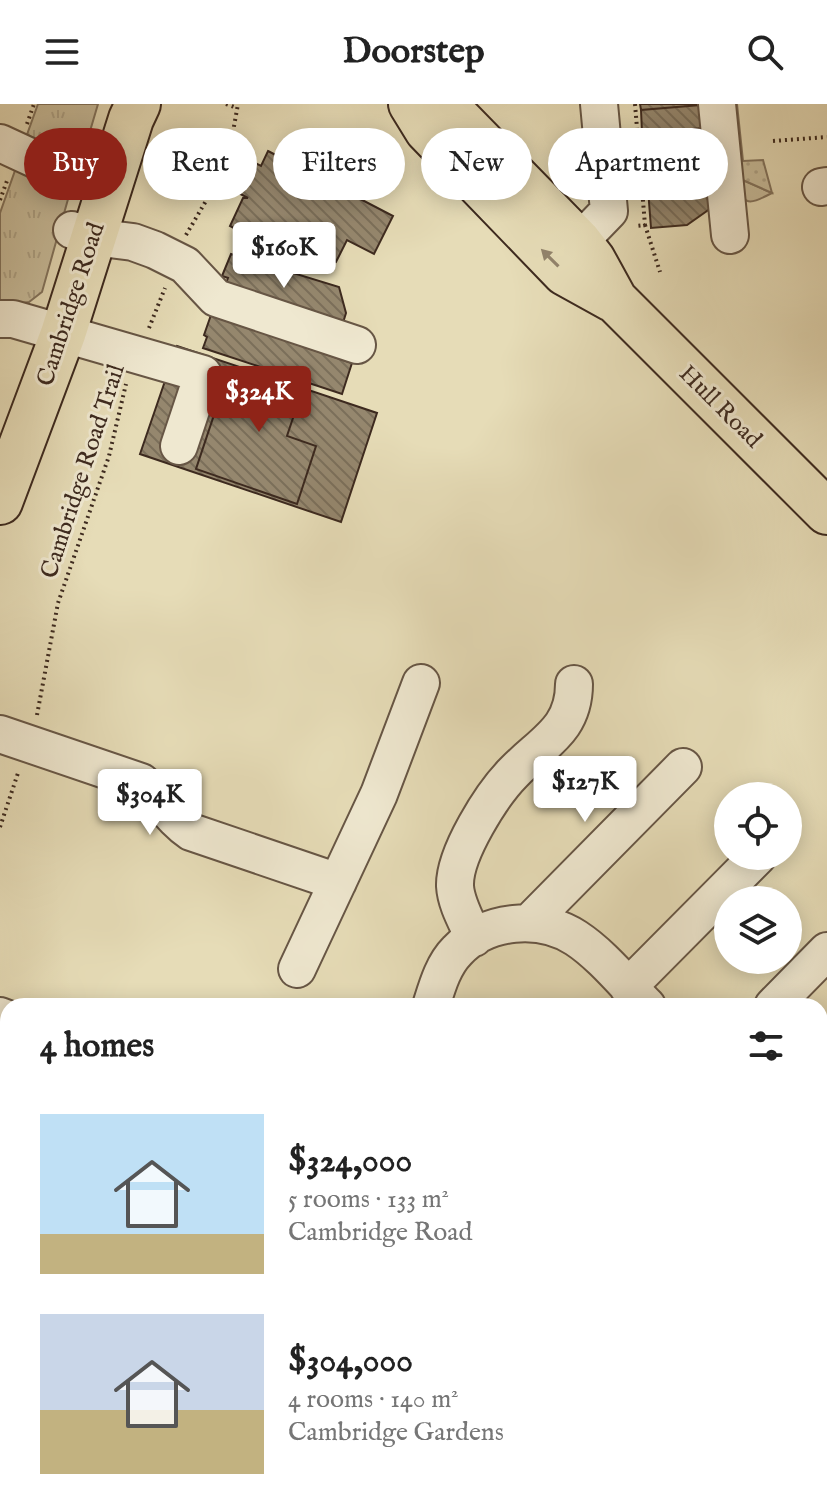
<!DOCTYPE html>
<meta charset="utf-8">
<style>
:root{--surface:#fff;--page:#f2f2f2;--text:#222;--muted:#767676;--accent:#8f2418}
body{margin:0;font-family:"IM FELL English",serif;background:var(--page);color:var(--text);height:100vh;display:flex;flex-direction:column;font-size:30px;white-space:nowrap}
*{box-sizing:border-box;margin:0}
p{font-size:26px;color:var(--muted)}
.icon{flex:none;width:44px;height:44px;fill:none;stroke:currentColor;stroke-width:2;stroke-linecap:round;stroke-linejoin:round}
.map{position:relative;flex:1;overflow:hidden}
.drawer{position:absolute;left:0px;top:894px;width:828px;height:512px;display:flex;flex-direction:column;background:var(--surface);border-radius:24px 24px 0 0;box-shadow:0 4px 20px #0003}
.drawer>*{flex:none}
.top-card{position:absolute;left:24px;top:24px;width:780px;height:72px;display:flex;gap:16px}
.controls{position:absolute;left:714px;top:678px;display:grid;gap:16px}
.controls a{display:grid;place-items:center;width:88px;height:88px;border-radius:50%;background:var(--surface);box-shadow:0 4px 20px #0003;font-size:40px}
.price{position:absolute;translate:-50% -68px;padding:0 18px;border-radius:8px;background:#fff;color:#222;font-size:26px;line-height:52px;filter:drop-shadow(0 2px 4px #0008)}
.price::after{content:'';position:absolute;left:50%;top:48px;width:24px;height:18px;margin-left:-12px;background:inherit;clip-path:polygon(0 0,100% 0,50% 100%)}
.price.current{background:var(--accent);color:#fff}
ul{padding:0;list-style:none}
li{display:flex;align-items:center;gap:24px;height:200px;padding:0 40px}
li span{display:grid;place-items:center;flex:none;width:224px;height:160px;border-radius:0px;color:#555}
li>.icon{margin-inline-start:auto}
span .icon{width:96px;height:96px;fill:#fffc;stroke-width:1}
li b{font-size:34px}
h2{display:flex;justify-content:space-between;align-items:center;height:96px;padding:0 40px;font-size:34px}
.tag{padding:0 28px;border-radius:36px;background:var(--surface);box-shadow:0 4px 20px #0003;font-size:28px;line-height:72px}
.tag.current{background:var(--accent);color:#fff}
header{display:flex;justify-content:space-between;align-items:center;height:104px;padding:0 40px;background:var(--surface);font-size:36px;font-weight:800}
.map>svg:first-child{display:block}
.grass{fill:url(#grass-tufts);stroke:#83745e;stroke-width:2}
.park{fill:url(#park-dots);stroke:#83745e;stroke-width:2}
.building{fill:url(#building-back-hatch);stroke:#3d2a1f;stroke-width:2}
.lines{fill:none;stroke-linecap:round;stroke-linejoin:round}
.minor-casing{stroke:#675645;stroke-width:40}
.major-casing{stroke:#3d2a1f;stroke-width:48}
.path{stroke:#3d2a1f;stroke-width:4;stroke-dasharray:2 4;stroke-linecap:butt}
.minor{stroke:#efe8d0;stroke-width:36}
.major{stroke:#e6dcb7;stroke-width:44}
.oneway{fill:#92836b}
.labels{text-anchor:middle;stroke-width:6;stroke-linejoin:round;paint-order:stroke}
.street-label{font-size:24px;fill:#3d2a1f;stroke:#efe8d0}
</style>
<header><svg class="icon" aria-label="menu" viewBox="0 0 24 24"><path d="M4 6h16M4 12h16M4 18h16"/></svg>Doorstep<svg class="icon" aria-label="search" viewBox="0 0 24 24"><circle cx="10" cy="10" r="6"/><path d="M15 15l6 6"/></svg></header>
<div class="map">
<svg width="827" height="1406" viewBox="0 0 827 1406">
<defs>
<pattern id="grass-tufts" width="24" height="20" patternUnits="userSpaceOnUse" patternTransform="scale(2)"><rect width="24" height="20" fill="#c9be9d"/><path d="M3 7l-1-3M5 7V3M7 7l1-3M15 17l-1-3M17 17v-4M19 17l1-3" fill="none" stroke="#aea387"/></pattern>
<pattern id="park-dots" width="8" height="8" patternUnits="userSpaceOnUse" patternTransform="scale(2)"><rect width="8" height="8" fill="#c9be9d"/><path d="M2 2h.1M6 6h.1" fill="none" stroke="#aea387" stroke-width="1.8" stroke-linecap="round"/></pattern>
<pattern id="building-back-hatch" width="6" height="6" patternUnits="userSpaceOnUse" patternTransform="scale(2)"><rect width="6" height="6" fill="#95876e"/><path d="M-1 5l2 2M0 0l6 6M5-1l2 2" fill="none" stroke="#7b6f5a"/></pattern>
</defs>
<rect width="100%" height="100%" fill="#e6dcb7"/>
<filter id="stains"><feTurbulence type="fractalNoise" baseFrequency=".0025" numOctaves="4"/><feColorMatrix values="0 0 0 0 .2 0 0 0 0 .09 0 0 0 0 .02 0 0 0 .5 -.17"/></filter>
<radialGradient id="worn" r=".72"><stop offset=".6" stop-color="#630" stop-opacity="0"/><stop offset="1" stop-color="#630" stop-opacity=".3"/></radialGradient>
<path class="grass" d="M38,0h60l-18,61 -56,-22z
M17,61l53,27 -28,100 -13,10 -29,4v-93z
M736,73l36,16c-27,14 -28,12 -36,-16z"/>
<path class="park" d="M730,0h7l6,57 20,-1 9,33 -36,-16z"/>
<path class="building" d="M640,0h73l-72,6z
M713,0l-9,24 -62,5 -1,-23z
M704,24l12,14 -21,3 1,7 -52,4 -2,-23z
M716,38l3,40 -71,7 -4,-33 52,-4 -1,-7z
M268,47l125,65 -19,38 -27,-14 -11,22 -39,-21 -7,16 -60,-31 13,-28h5l-19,-10 11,-33 21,11z
M719,78l2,19 -34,24 -36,3 -3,-39z
M231,150l108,33 7,26 -4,13 -119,-34 5,-14 -6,-2z
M211,211l141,48 -10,31 -139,-46 4,-11 -3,-2z
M177,242l200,67 -36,109 -201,-68z
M228,269l72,24 -13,39 29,10 -19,58 -101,-35z"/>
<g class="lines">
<g class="minor-casing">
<path id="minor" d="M717,0l13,131
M0,39l67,31 24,7
M821,83l6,-1
M72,126l21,7 40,5 22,8 30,15 31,33 141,47
M579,138l30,-31 -10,-107
M0,215h13l190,55 -24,72
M0,630l141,48c19,15 29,36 50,50l147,50
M529,819l154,-156
M474,834c-7,-16 -18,-34 -19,-52 -1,-32 37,-92 59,-114 29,-30 60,-42 60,-88
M297,865l82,-175 42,-111
M628,883l130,-131
M431,902c6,-19 12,-41 26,-55 30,-32 83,-36 119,-13 26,17 49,46 71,68
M773,902l54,-55
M0,912l8,3
M820,1019l7,-7
M820,1075l7,7
M0,1088l8,-23"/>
</g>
<g class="major-casing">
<path id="major" d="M411,0l16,26 138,143 47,26
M444,0l135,138 14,18 22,40 212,212
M0,398l63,-168 68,-215 7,-15"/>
</g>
<path class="path" d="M226,0l11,4
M635,0l10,121 -9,1
M27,20l7,-20
M773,37l54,-4
M0,96l8,-22
M645,121l15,47
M186,131l41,-70 11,-61
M149,224l16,-40
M37,611l21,-112 51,-147 17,-72
M0,723l18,-54
M0,1283l8,3
M215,1398l13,8"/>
<use href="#minor" class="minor"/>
<use href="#major" class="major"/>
</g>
<defs><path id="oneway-solid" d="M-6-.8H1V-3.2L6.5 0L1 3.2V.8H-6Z" transform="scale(2)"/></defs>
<use class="oneway" href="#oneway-solid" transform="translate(550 154) rotate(-135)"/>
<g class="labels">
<g class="street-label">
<text transform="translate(70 200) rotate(-72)" y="8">Cambridge Road</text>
<text transform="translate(721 302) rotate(45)" y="8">Hull Road</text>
<text transform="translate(82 367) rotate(-72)" y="8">Cambridge Road Trail</text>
</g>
</g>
<rect width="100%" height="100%" filter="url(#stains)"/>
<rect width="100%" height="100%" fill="url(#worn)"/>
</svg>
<div class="controls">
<a><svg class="icon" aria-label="locate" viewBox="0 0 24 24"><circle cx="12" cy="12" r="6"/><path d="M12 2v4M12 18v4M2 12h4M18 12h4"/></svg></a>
<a><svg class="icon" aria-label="layers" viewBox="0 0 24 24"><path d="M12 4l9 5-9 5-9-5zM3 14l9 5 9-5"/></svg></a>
</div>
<b class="price" style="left:284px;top:186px">$160K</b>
<b class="price current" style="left:259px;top:330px">$324K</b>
<b class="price" style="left:585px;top:720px">$127K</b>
<b class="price" style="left:150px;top:733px">$304K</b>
<div class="top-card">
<a class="tag current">Buy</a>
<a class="tag">Rent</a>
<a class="tag">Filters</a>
<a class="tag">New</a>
<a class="tag">Apartment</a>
</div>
<section class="drawer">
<h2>4 homes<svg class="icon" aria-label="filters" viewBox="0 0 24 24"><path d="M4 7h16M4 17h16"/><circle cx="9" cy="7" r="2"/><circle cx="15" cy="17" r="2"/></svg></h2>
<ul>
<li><span style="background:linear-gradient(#bfe0f5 75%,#c2b280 0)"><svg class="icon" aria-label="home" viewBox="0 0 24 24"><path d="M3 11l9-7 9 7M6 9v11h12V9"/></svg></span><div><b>$324,000</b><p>5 rooms · 133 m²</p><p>Cambridge Road</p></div></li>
<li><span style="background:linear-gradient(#c9d6e8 60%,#c2b280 0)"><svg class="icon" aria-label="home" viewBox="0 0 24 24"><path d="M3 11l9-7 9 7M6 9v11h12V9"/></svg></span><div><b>$304,000</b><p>4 rooms · 140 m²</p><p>Cambridge Gardens</p></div></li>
</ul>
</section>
</div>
